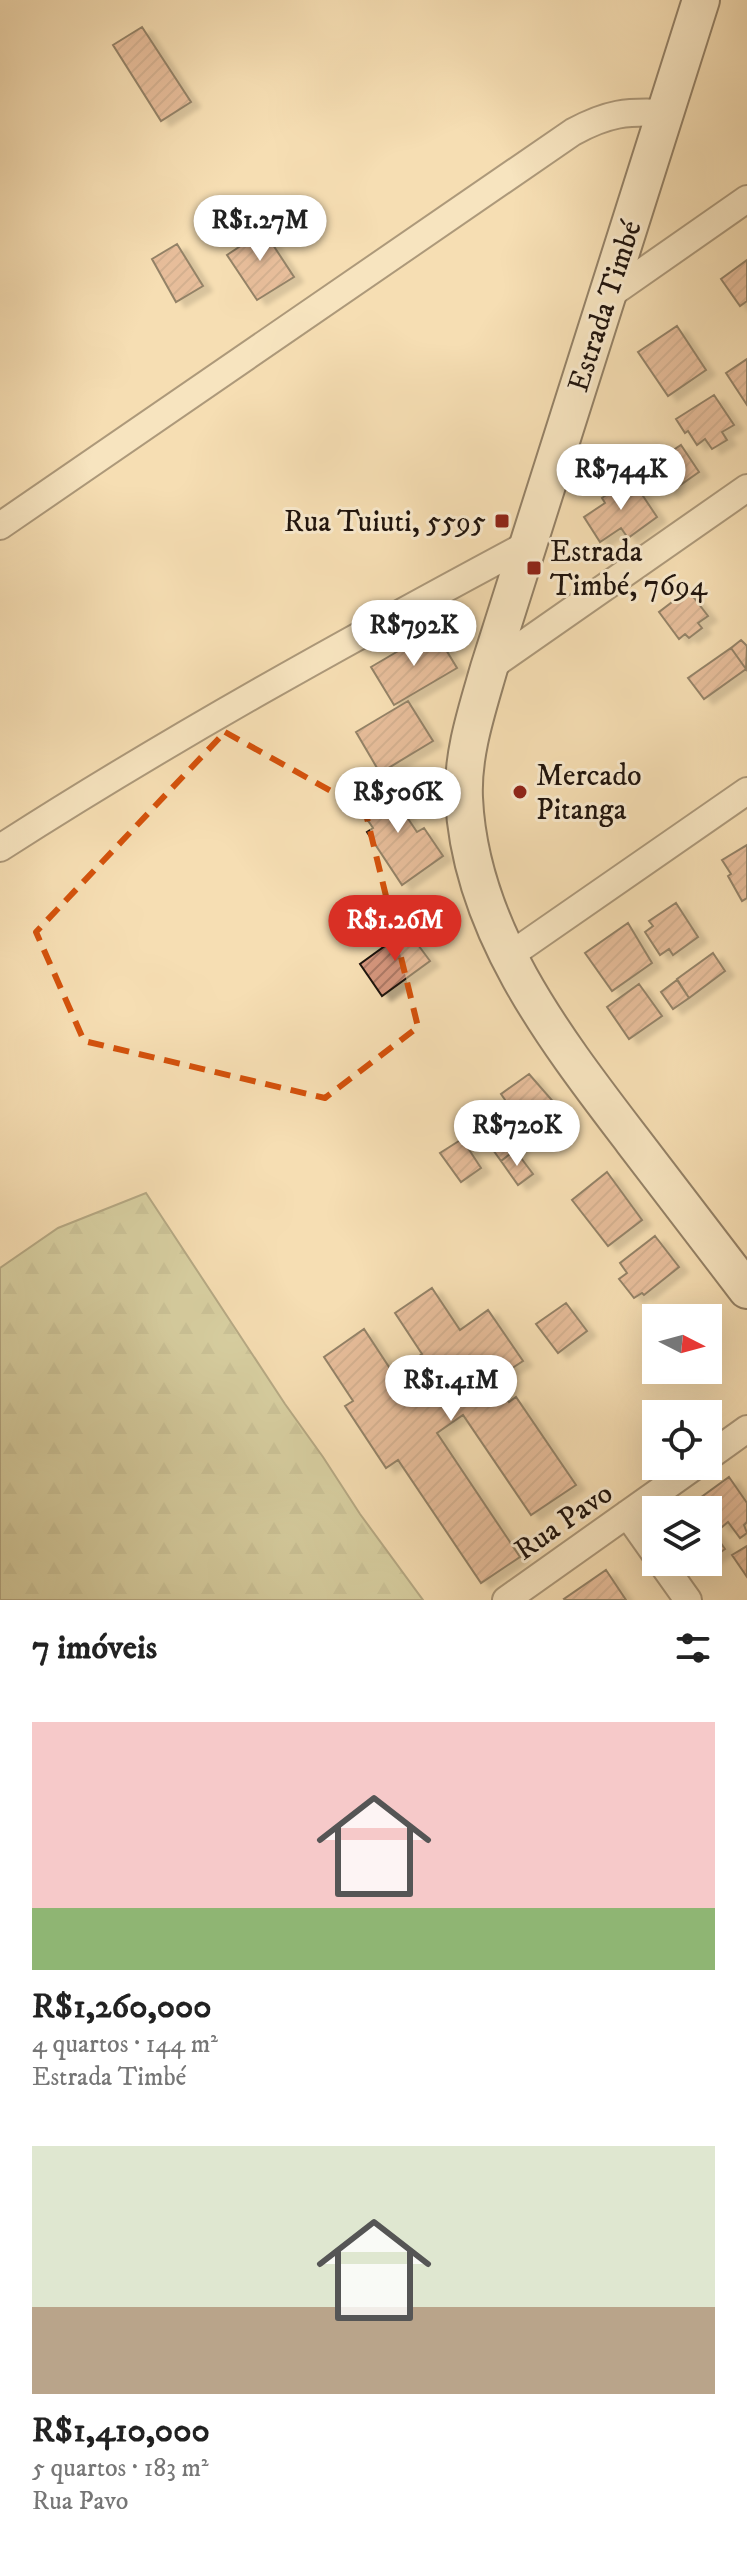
<!DOCTYPE html>
<html lang="pt">
<meta charset="utf-8">
<style>
:root{--surface:#fff;--page:#f6f6f6;--text:#222;--muted:#767676;--accent:#d93025}
body{margin:0;font-family:"IM FELL DW Pica",serif;background:var(--page);color:var(--text);height:100vh;display:flex;flex-direction:column;font-size:30px;white-space:nowrap}
*{box-sizing:border-box;margin:0}
p{font-size:26px;color:var(--muted)}
.icon{flex:none;width:44px;height:44px;fill:none;stroke:currentColor;stroke-width:2;stroke-linecap:round;stroke-linejoin:round}
.map{position:relative;height:1600px;overflow:hidden}
.details{display:flex;flex-direction:column;background:var(--surface);flex:1}
.details>*{flex:none}
.needle{width:52px;rotate:96deg}
.tools{position:absolute;left:642px;top:1304px;display:grid;gap:16px}
.tools a{display:grid;place-items:center;width:80px;height:80px;border-radius:0px;background:var(--surface);box-shadow:0 8px 32px #0002;font-size:40px}
.price{position:absolute;translate:-50% -68px;padding:0 18px;border-radius:28px;background:#fff;color:#222;font-size:26px;line-height:52px;filter:drop-shadow(0 2px 4px #0008)}
.price::after{content:'';position:absolute;left:50%;top:48px;width:24px;height:18px;margin-left:-12px;background:inherit;clip-path:polygon(0 0,100% 0,50% 100%)}
.price.selected{background:var(--accent);color:#fff}
ul{padding:0;list-style:none}
li{display:grid;align-content:center;gap:16px;height:424px;padding:0 32px}
li span{display:grid;place-items:center;height:248px;border-radius:0px;color:#555}
li>.icon{margin-inline-start:auto}
span .icon{width:144px;height:144px;fill:#fffc;stroke-width:1}
li b{font-size:34px}
h2{display:flex;justify-content:space-between;align-items:center;height:96px;padding:0 32px;font-size:34px}
.map>svg:first-child{display:block}
.forest{fill:url(#forest-firs);stroke:#6a6a4e;stroke-width:2}
.building{fill:url(#building-hatch);stroke:#1f130c;stroke-width:2;filter:url(#shadow)}
.lines{fill:none;stroke-linecap:round;stroke-linejoin:round}
.street-casing{stroke:#554636;stroke-width:30}
.secondary-casing{stroke:#1f130c;stroke-width:40}
.street{stroke:#f9eace;stroke-width:26}
.secondary{stroke:#f9eace;stroke-width:36}
.marked{fill:none;stroke:#d4520c;stroke-width:6;stroke-dasharray:16 10;stroke-linejoin:round}
.poi-dot{fill:#8f2418;stroke:#f9eace;stroke-width:3}
.labels{text-anchor:middle;stroke-width:6;stroke-linejoin:round;paint-order:stroke}
.street-label{font-size:30px;fill:#1f130c;stroke:#f9eace}
.poi-label{font-size:30px;fill:#1f130c;stroke:#f9eace;text-anchor:start}
</style>
<div class="map">
<svg width="747" height="1600" viewBox="0 0 747 1600">
<defs>
<pattern id="forest-firs" width="22" height="20" patternUnits="userSpaceOnUse" patternTransform="scale(2)"><rect width="22" height="20" fill="#b6c291"/><path d="M5 1l3.5 6h-7zM16 11l3.5 6h-7z" fill="#9ca67c"/></pattern>
<pattern id="building-hatch" width="6" height="6" patternUnits="userSpaceOnUse" patternTransform="scale(2)"><rect width="6" height="6" fill="#d5967d"/><path d="M-1 1l2-2M0 6l6-6M5 7l2-2" fill="none" stroke="#ac7965"/></pattern>
<filter id="shadow"><feDropShadow dx="9" dy="5" stdDeviation="2" flood-color="#0004"/></filter>
</defs>
<rect width="100%" height="100%" fill="#f6deb3"/>
<filter id="stains"><feTurbulence type="fractalNoise" baseFrequency=".0025" numOctaves="4"/><feColorMatrix values="0 0 0 0 .2 0 0 0 0 .09 0 0 0 0 .02 0 0 0 .5 -.17"/></filter>
<radialGradient id="worn" r=".72"><stop offset=".6" stop-color="#630" stop-opacity="0"/><stop offset="1" stop-color="#630" stop-opacity=".3"/></radialGradient>
<path class="forest" d="M146,1193l139,211 38,53 37,57 63,86h-423v-332l58,-40z"/>
<path class="building" d="M142,27l49,75 -30,19 -48,-76z
M258,222l36,55 -37,23 -30,-45 24,-16 -6,-8z
M177,244l26,42 -27,16 -24,-43z
M747,260v41l-7,5 -19,-27z
M677,326l29,44 -38,26 -30,-44z
M747,359v46l-21,-32z
M714,395l20,30 -12,7 5,8 -15,9 -7,-10 -8,6 -9,-14 -3,2 -9,-14z
M681,445l18,27 -30,21 -18,-28z
M631,478l26,39 -29,21 -7,-10 -21,14 -16,-25 21,-14 -3,-5z
M688,590l20,26 -10,7 4,5 -13,10 -4,-4 -6,5 -20,-27z
M434,630l23,38 -63,37 -23,-38z
M741,640l6,6 -1,23 -15,-21z
M731,648l15,21 -42,30 -16,-21z
M408,701l25,40 -53,32 -24,-41z
M382,780l35,52 7,-4 19,28 -41,29 -35,-53 6,-4 -12,-18 7,-5 -7,-11z
M747,845v53l-5,3 -14,-25 3,-2 -9,-14z
M676,903l22,34 -25,18 -4,-6 -9,6 -15,-23 8,-6 -4,-5z
M628,923l24,40 -40,28 -27,-38z
M407,930l23,31 -48,35 -22,-32z
M713,953l12,18 -36,27 -12,-19z
M677,980l12,18 -16,11 -12,-17z
M639,984l23,32 -33,23 -22,-32z
M529,1074l28,32 -31,24 -25,-36z
M494,1114l25,33 -18,14 -25,-35z
M462,1139l19,29 -20,14 -21,-29z
M515,1150l18,24 -15,11 -17,-24z
M607,1172l35,48 -34,26 -36,-46z
M655,1236l24,31 -35,28 -2,-2 -8,5 -15,-19 8,-6 -7,-10z
M432,1288l28,42 28,-20 35,51 -29,19 15,22 7,-5 60,88 -45,30 -68,-100 -26,18 83,124 -39,26 -83,-123 -12,8 -41,-62 8,-5 -29,-44 40,-28 29,44 29,-19 -27,-41z
M566,1303l21,28 -29,22 -22,-29z
M729,1477l18,26v19l-3,3 3,8 -7,5 -12,-16 -6,5 -22,-29z
M708,1525l17,24 -17,12z
M747,1546v31l-15,-22z
M606,1570l20,30h-61l-1,-1z"/>
<g class="lines">
<g class="street-casing">
<path id="street" d="M608,296l139,-97
M0,526l573,-394c35,-19 54,-21 92,-19
M489,668l258,-180
M0,848c171,-110 349,-208 528,-304
M509,956l238,-165
M708,1457l39,-28
M627,1514l29,41
M661,1562l27,38
M506,1600l189,-134"/>
</g>
<g class="secondary-casing">
<path id="secondary" d="M701,0l-212,668c-12,42 -27,86 -25,130 6,132 92,242 169,343 38,49 76,99 114,149"/>
</g>
<use href="#street" class="street"/>
<use href="#secondary" class="secondary"/>
</g>
<path d="M0 0H747V1600H0ZM225,732l140,78 53,217 -93,71 -241,-57 -48,-109z" fill="#f6deb3" fill-opacity=".55" fill-rule="evenodd"/>
<path class="marked" d="M225,732l140,78 53,217 -93,71 -241,-57 -48,-109z"/>
<g class="poi-dot">
<rect x="494" y="513" width="16" height="16" rx="4"/>
<rect x="526" y="560" width="16" height="16" rx="4"/>
<circle cx="520" cy="792" r="8"/>
</g>
<g class="labels">
<g class="street-label">
<text transform="translate(604 306) rotate(-72)" y="10">Estrada Timbé</text>
<text transform="translate(563 1521) rotate(-35)" y="10">Rua Pavo</text>
</g>
<g class="poi-label">
<text x="486" y="531" text-anchor="end">Rua Tuiuti, 5595</text>
<text x="550" y="561">Estrada<tspan x="550" dy="34">Timbé, 7694</tspan></text>
<text x="536" y="785">Mercado<tspan x="536" dy="34">Pitanga</tspan></text>
</g>
</g>
<rect width="100%" height="100%" filter="url(#stains)"/>
<rect width="100%" height="100%" fill="url(#worn)"/>
</svg>
<div class="tools">
<a><svg class="needle" viewBox="-14 -14 28 28"><path d="M0-13l5 13h-10z" fill="#e53935"/><path d="M0 13l5-13h-10z" fill="#767676"/></svg></a>
<a><svg class="icon" aria-label="locate" viewBox="0 0 24 24"><circle cx="12" cy="12" r="6"/><path d="M12 2v4M12 18v4M2 12h4M18 12h4"/></svg></a>
<a><svg class="icon" aria-label="layers" viewBox="0 0 24 24"><path d="M12 4l9 5-9 5-9-5zM3 14l9 5 9-5"/></svg></a>
</div>
<b class="price" style="left:260px;top:263px">R$1.27M</b>
<b class="price" style="left:621px;top:512px">R$744K</b>
<b class="price" style="left:414px;top:668px">R$792K</b>
<b class="price" style="left:398px;top:835px">R$506K</b>
<b class="price selected" style="left:395px;top:963px">R$1.26M</b>
<b class="price" style="left:517px;top:1168px">R$720K</b>
<b class="price" style="left:451px;top:1423px">R$1.41M</b>
</div>
<section class="details">
<h2>7 imóveis<svg class="icon" aria-label="filters" viewBox="0 0 24 24"><path d="M4 7h16M4 17h16"/><circle cx="9" cy="7" r="2"/><circle cx="15" cy="17" r="2"/></svg></h2>
<ul>
<li><span style="background:linear-gradient(#f6c9c9 75%,#8fb573 0)"><svg class="icon" aria-label="home" viewBox="0 0 24 24"><path d="M3 11l9-7 9 7M6 9v11h12V9"/></svg></span><div><b>R$1,260,000</b><p>4 quartos · 144 m²</p><p>Estrada Timbé</p></div></li>
<li><span style="background:linear-gradient(#dfe7d0 65%,#b9a48a 0)"><svg class="icon" aria-label="home" viewBox="0 0 24 24"><path d="M3 11l9-7 9 7M6 9v11h12V9"/></svg></span><div><b>R$1,410,000</b><p>5 quartos · 183 m²</p><p>Rua Pavo</p></div></li>
</ul>
</section>
